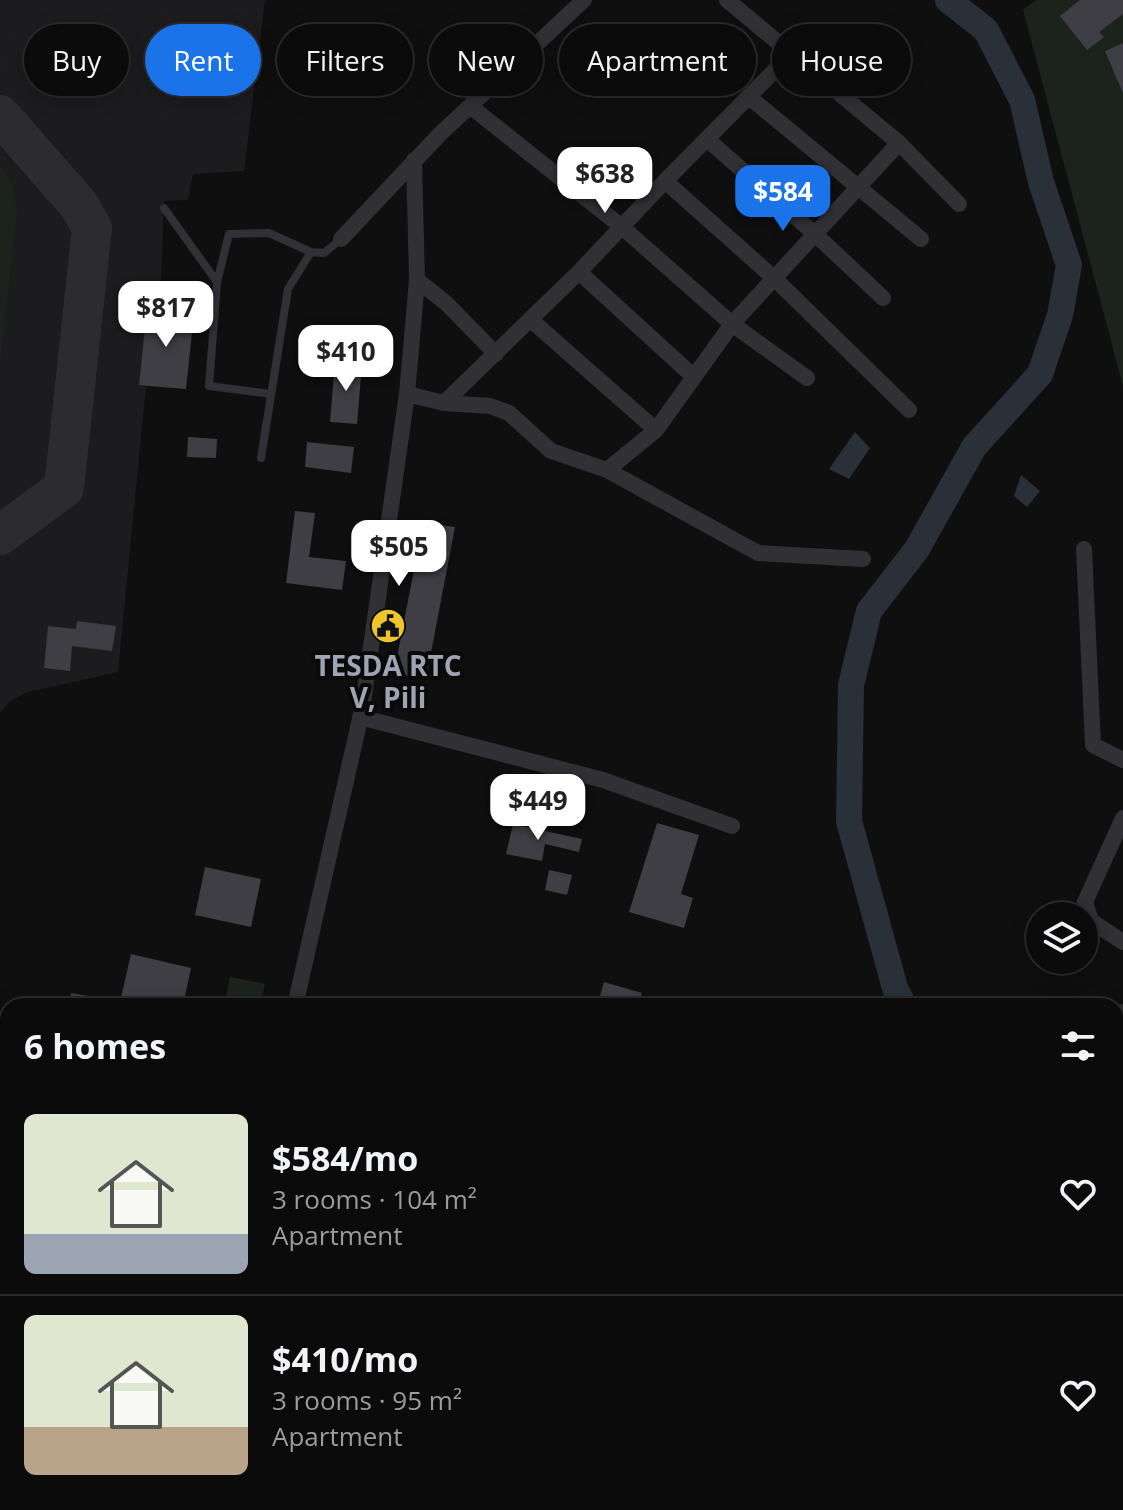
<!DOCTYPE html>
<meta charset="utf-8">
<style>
:root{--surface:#0b0b0c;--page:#19191a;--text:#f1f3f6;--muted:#9a9b9d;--line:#2b2b2d;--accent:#1a73e8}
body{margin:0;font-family:"Open Sans",sans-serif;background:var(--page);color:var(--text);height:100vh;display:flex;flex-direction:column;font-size:30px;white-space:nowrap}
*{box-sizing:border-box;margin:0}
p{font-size:26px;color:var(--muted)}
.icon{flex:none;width:44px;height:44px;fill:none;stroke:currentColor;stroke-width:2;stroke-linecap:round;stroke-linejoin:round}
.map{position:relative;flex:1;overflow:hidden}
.sheet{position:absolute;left:0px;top:998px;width:1124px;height:512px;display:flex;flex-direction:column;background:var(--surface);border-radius:24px 24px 0 0;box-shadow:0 4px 20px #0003,0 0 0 2px var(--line)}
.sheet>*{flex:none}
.hud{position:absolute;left:24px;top:24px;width:1076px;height:72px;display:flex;gap:16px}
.tools{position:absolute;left:1026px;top:902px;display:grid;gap:16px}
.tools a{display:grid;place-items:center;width:72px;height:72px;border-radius:50%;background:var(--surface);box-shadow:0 4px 20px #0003,0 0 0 2px var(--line);font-size:40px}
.price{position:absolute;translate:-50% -68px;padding:0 18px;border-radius:16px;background:#fff;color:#222;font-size:26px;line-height:52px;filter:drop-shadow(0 2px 4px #0008)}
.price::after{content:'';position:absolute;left:50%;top:48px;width:24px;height:18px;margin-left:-12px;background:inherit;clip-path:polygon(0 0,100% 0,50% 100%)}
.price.selected{background:var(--accent);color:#fff}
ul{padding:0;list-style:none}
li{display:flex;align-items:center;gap:24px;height:200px;padding:0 24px}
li+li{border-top:2px solid var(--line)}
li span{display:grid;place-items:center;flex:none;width:224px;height:160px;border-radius:12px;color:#555}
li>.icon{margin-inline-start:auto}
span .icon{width:96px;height:96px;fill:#fffc;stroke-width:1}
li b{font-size:34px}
h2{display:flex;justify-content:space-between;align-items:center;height:96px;padding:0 24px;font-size:34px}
.pill{padding:0 28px;border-radius:36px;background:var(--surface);box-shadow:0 4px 20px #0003,0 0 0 2px var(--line);font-size:28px;line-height:72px}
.pill.selected{background:var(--accent);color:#fff}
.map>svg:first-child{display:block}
.built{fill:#1c1b1d}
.green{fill:#1c231d}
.water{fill:#293038}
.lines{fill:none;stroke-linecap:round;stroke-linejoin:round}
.stream{stroke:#293038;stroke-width:4}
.river{stroke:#293038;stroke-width:26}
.taxiway{stroke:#2c2c30;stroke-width:40}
.building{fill:#3e3e44}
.lane{stroke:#303035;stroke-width:8}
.street{stroke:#303035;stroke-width:16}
.labels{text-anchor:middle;stroke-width:8;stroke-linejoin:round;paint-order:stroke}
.poi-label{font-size:28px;font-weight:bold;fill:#a0a3b1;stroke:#0a0a0b}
</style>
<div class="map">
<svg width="1123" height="1510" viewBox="0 0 1123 1510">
<rect width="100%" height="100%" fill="#0f0f10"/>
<path class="built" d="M0,0h265l-21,171 -51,3 -5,26 -24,1 -4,108 34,4 -8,76 -40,-3 -28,286 -90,20 -18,9 -10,12z"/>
<path class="green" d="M1036,0h87v386l-100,-376z
M0,164l12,20 5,26 -17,155z
M230,977l35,7 -5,22h-36z"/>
<path class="water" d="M855,432l15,16 -21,31 -20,-10z
M1021,475l19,16 -13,16 -13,-11z"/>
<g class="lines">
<path class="stream" d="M847,1502l3,8"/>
<path class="river" d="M904,1006l-9,-18 -46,-167 2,-136 18,-74 48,-62 57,-102 66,-73 20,-59 9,-50 -28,-83 -19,-82 -36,-70 -38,-30
M546,1510l3,-8"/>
<path class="taxiway" d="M0,115l79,90 13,23 -28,260 -64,47"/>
</g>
<path class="building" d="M1080,0h43v14l-24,18 5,5 -17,13 -27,-34z
M1123,43v50l-18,-42z
M147,308l47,5 -8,76 -47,-4z
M335,362l27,2 -5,60 -27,-2z
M188,437l29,2 -1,19 -29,-1z
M307,442l47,5 -3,26 -46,-6z
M295,511l20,2 -6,44 37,4 -4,29 -56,-7z
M423,523l32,4 -29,152 -32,-6z
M77,621l39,5 -4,25 -40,-5 -2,25 -26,-3 4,-42 28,3z
M657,823l42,12 -18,59 12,4 -9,30 -55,-16z
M513,824l69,15 -3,13 -34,-8 -3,17 -36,-7z
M205,867l56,12 -10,48 -56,-12z
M549,870l23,5 -5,20 -22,-5z
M131,954l60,14 -8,38h-64z
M604,982l38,11 -4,13h-41z
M71,993l42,7 -1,6h-43z"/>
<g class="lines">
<path class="lane" d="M164,208l53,74
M271,394l-62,-8 8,-104 12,-48 40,-1 42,19 13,1 17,-14
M261,458l27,-169 23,-37"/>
<path class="street" d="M727,0l172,143 60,61
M749,97l172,142
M470,106l152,121 110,97 75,54
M708,140l107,94 68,64
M665,181l110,98 134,131
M341,239l100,-106 143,-133
M579,272l115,105
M417,280l29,23 50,51
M531,320l125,110
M407,394l37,9 46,3 19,7 42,38 56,19 151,83 105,6
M444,403l135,-131 86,-91 127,-128
M607,470l49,-40 76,-106 167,-181
M1084,549l9,196 30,15
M360,717l243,63 129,46
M1123,818l-38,84 6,19 32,21
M295,1006l67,-296 45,-316 10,-114 -3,-120
M1116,1029l7,-17
M1116,1139l7,4
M173,1510l3,-8
M1026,1510l5,-8
M1120,1510l3,-6"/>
</g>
<defs>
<g id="civic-disc" transform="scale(1.8)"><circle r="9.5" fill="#eec62a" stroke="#0a0a0b"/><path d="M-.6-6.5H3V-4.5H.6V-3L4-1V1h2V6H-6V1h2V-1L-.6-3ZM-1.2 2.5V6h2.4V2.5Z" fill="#111"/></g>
</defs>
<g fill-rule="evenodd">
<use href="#civic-disc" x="388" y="626"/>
</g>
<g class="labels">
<g class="poi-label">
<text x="388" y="676">TESDA RTC<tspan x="388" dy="32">V, Pili</tspan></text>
</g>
</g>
</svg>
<div class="tools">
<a><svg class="icon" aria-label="layers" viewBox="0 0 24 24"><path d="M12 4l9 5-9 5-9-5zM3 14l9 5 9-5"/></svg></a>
</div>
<b class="price" style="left:605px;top:215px">$638</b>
<b class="price selected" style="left:783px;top:233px">$584</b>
<b class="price" style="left:166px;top:349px">$817</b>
<b class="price" style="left:346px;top:393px">$410</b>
<b class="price" style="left:399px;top:588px">$505</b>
<b class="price" style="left:538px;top:842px">$449</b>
<div class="hud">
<a class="pill">Buy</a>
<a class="pill selected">Rent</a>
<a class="pill">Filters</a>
<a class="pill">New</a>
<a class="pill">Apartment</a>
<a class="pill">House</a>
</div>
<section class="sheet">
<h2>6 homes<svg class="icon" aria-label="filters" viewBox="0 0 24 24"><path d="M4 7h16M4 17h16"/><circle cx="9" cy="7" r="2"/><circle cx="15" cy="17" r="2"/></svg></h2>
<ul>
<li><span style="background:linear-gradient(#dfe7d0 75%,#9aa5b1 0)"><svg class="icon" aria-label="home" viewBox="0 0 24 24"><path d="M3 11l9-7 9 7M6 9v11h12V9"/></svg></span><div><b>$584/mo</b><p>3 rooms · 104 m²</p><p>Apartment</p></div><svg class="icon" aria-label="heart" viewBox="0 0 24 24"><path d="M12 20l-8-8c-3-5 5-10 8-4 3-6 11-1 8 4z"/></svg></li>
<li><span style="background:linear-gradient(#dfe7d0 70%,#b9a48a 0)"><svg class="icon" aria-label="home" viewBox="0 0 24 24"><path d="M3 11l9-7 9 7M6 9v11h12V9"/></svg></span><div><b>$410/mo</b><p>3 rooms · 95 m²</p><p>Apartment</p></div><svg class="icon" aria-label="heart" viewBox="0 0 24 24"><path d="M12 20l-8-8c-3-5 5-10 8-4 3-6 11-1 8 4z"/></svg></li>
</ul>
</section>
</div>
